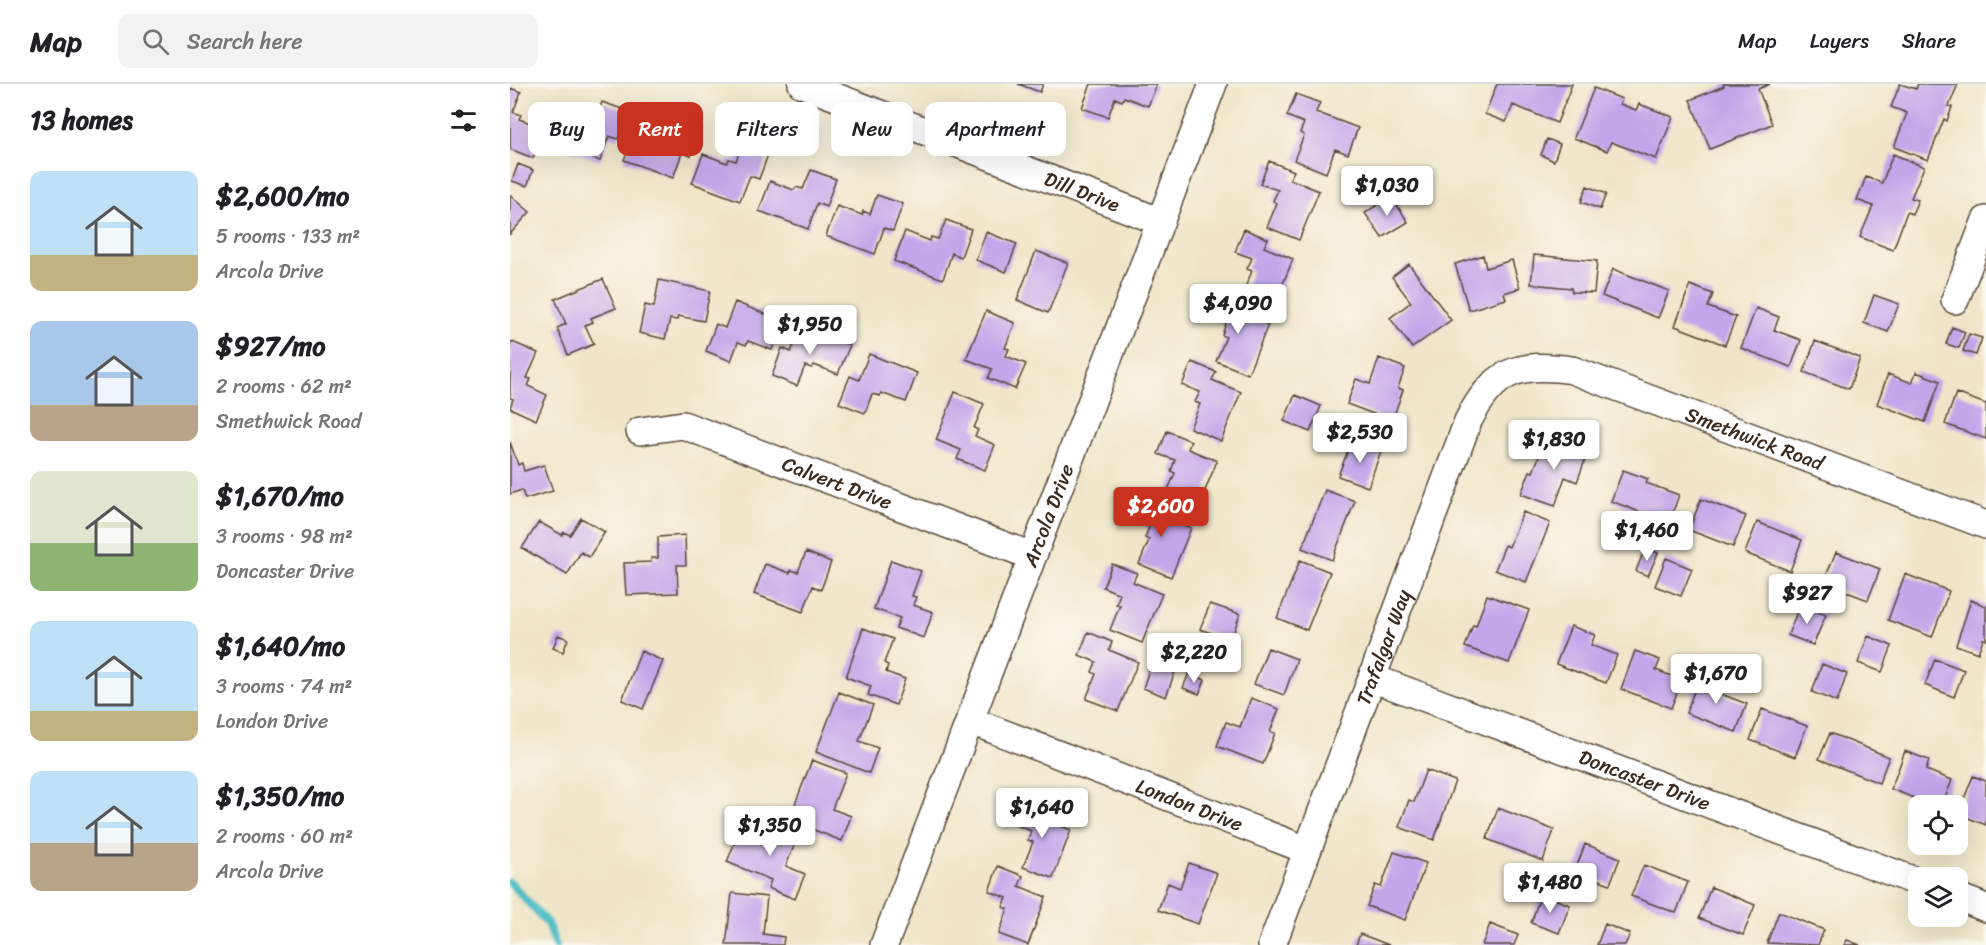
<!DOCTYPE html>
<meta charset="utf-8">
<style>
:root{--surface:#fff;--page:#f2f2f2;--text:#202124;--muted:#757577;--line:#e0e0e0;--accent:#c8321e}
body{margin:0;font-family:Sriracha,sans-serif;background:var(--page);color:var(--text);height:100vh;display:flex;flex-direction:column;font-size:22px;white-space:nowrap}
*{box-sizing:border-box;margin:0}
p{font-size:20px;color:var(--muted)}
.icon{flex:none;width:33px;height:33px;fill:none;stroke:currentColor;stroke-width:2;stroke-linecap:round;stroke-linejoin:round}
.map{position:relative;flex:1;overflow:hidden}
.sheet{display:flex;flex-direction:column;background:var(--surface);width:510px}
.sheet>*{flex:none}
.guide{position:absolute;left:18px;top:18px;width:570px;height:54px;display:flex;gap:12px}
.buttons{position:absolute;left:1398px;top:711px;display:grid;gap:12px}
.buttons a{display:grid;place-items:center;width:60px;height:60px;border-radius:12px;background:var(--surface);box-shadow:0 6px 24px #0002;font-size:30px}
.price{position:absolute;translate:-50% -51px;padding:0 14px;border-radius:6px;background:#fff;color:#222;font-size:20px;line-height:39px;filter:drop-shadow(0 2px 3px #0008)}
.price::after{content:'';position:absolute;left:50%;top:36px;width:18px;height:14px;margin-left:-9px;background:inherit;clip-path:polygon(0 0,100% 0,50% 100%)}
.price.on{background:var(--accent);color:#fff}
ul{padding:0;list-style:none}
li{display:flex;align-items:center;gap:18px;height:150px;padding:0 30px}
li span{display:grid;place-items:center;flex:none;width:168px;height:120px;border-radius:12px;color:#555}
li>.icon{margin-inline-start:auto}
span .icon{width:72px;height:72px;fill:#fffc;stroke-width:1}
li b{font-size:26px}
h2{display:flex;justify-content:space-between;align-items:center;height:72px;padding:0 30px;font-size:26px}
.chip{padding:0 21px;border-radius:12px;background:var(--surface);box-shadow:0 6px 24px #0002;font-size:21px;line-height:54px}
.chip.on{background:var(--accent);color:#fff}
header{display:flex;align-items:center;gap:36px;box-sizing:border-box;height:84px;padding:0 30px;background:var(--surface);border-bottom:2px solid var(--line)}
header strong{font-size:28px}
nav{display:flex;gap:33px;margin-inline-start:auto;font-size:21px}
.search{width:420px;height:54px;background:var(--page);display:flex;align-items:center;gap:15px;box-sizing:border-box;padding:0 21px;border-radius:12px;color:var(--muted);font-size:22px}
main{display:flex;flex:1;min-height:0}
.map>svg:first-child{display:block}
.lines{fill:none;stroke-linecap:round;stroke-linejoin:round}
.stream{stroke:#52c0c7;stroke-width:8}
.building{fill:#c1a6ea}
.street-casing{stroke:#564638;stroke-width:30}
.street{stroke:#fff;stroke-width:27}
.labels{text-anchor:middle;stroke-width:4.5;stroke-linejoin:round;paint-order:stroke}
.street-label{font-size:20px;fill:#3b2a1e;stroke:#fbf7ec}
</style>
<header>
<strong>Map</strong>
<div class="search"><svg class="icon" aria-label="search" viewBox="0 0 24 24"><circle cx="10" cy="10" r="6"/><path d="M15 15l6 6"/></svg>Search here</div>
<nav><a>Map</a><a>Layers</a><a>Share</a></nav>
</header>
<main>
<section class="sheet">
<h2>13 homes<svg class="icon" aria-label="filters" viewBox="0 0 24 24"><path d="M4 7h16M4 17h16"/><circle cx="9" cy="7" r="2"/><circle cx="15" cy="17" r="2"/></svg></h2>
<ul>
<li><span style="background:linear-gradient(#bfe0f5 70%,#c2b280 0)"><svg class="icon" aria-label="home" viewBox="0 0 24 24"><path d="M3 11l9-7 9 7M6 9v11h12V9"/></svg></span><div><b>$2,600/mo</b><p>5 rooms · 133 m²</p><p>Arcola Drive</p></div></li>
<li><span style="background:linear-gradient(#a9c7e8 70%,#b9a48a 0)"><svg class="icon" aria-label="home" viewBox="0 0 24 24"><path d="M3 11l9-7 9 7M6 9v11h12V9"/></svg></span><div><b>$927/mo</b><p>2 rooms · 62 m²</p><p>Smethwick Road</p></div></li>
<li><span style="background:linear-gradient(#dfe7d0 60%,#8fb573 0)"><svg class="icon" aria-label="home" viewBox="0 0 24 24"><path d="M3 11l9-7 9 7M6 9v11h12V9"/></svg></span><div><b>$1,670/mo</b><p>3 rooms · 98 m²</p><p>Doncaster Drive</p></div></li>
<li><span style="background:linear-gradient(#bfe0f5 75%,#c2b280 0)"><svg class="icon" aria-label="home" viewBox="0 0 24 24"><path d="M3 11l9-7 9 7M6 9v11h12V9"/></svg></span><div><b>$1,640/mo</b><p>3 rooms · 74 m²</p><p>London Drive</p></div></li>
<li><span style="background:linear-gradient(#bfe0f5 60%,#b9a48a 0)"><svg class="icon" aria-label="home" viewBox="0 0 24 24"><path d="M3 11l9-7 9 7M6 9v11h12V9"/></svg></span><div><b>$1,350/mo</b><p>2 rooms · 60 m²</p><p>Arcola Drive</p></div></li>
</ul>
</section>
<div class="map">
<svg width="1476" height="861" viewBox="0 0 1476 861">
<rect width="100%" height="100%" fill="#fbf7ec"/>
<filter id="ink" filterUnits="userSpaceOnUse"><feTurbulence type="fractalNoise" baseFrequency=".0167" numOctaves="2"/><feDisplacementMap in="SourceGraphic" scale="12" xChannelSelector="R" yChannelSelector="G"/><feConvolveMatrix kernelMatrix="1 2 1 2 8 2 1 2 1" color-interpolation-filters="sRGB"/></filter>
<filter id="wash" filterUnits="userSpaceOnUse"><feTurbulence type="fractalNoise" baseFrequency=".008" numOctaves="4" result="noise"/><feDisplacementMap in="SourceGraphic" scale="24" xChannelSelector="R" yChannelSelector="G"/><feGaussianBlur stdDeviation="1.35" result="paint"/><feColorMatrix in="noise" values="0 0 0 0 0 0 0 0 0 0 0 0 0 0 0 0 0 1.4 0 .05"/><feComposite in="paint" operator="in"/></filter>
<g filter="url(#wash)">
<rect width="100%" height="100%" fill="#efe6c9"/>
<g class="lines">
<path class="stream" d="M0,798l37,41 9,22"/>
</g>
<g id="blocks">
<path class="building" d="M508,0h25l-3,8z
M581,0h66l-9,22 -24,-9 -2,4 -7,-3 -7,19 -26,-9z
M987,0h75l-15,39 -44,-18 -7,17 -21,-8z
M1213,0h47l-12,5 14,35 -62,25 -20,-49 34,-14z
M1390,0l16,5 2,-5h40l-9,22 3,1 -5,14 -3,-2 -16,41 -34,-13 13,-34 -16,-6z
M0,4l11,4 -8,20 8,3 -2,4 25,9 -11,30 -23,-9z
M1084,4l28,11 -2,5 16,6 3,-6 34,13 -17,42 -45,-17 -4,9 -33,-13z
M786,10l24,9 -4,9 42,16 -10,26 -13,-5 -9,24 -32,-13 10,-25 -4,-2 4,-10 -17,-7z
M92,18l26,9 -10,28 -9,-3 -9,25 -49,-18 11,-29 25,9 1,-4 7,3z
M166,35l25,10 -10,27 -9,-3 -9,25 -49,-18 11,-29 25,9 1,-4 7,3z
M1037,55l13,5 -6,17 -13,-6z
M233,58l26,10 -10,27 -9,-3 -10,25 -48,-18 11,-29 24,9 2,-4 7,2z
M1383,70l31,13 -13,31 7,2 -6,14 -5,-2 -14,38 -33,-13 13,-31 -16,-6 9,-23 16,6z
M759,77l25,10 -4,8 29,12 -20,49 -32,-13 10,-24 -4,-2 5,-11 -18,-6z
M8,80l15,6 -6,16 -15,-5z
M301,86l25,9 -10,28 -9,-4 -9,26 -49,-18 11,-30 24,9 2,-3 7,2z
M1077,102l19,8 -6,15 -19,-7z
M0,111l20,17 -20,22z
M367,111l26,9 -10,27 -9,-3 -9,26 -49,-18 11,-30 25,9 1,-4 7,3z
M881,112l17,26 -26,16 -17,-25z
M436,136l25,9 -10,28 -9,-4 -9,26 -49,-18 11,-30 25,10 1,-4 7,2z
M734,145l24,10 -4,8 29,12 -20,49 -31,-13 10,-24 -5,-2 5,-11 -17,-6z
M476,148l31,12 -11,28 -30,-12z
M526,167l32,12 -20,50 -31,-13z
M973,171l3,13 26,-8 8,28 -16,5 2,6 -37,11 -14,-46z
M1024,171l63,6 -3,32 -22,-1 -1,-4 -40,-4z
M899,180l42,56 -39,28 -22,-30 21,-16 -19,-25z
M1103,185l56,22 -11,27 -56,-22z
M93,195l13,29 -25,10 2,4 -8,3 9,19 -26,11 -11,-27 9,-4 -11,-25z
M149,196l51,11 -6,30 -26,-5 -1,4 -7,-1 -5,20 -26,-6 6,-28 9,2z
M1180,201l23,9 -5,13 28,10 -11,28 -50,-19z
M708,211l25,10 -4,8 29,12 -20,49 -32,-13 10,-24 -4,-2 4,-11 -16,-6z
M1364,211l25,9 -11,28 -24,-9z
M225,218l48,19 -11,29 -24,-9 -2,4 -8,-3 -7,19 -25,-10 10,-27 9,4z
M1246,224l23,9 -5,13 27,10 -10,27 -50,-19z
M476,227l29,12 -10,25 4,1 -3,7 20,8 -11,25 -27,-11 4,-9 -26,-10z
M291,242l49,19 -12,29 -24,-9 -2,3 -7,-2 -8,20 -25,-10 10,-28 9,4z
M1442,243l13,5 -6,16 -13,-4z
M1459,250l13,4 -6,17 -13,-4z
M0,257l28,12 -11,25 4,1 -3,7 19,9 -11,25 -26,-12 3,-9 -3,-1z
M1305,257l45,17 -11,31 -45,-17z
M359,270l48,19 -11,29 -25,-9 -1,3 -8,-2 -7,19 -26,-10 11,-27 9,4z
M869,274l26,10 -7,20 5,2 -11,31 -45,-17 9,-25 14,5z
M682,278l24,10 -4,8 29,12 -20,49 -31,-13 10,-24 -5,-2 5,-10 -18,-7z
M1406,288l24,9 -15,41 -48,-18 11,-30 24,9z
M445,308l29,12 -10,24 4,2 -3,6 20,9 -10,25 -28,-11 4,-9 -25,-10z
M1446,309l30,11v35l-41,-15z
M785,311l26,11 -11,26 -26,-11z
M657,347l24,10 -3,8 29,12 -20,49 -32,-13 10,-24 -4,-2 4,-11 -17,-6z
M1037,352l41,16 -11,30 -12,-5 -10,29 -34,-12 9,-23 3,1z
M842,356l29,11 -13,36 -30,-11z
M0,358l8,23 4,-2 2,8 20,-6 9,26 -28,8 -3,-9 -12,4z
M1113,386l25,9 -2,4 33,12 -10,28 -58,-22z
M815,406l30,11 -23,59 -30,-12z
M631,414l24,10 -3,8 29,12 -20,49 -32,-13 10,-24 -4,-2 4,-11 -17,-6z
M1191,415l45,17 -13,31 -44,-17z
M1013,428l27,11 -24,59 -31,-12 10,-25 4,2z
M71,434l24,14 -16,25 -8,-5 -14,23 -45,-27 17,-26 23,13 2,-3 6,3z
M1247,438l45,18 -12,31 -45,-18z
M175,451l1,30h-9l1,28 -52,2 -2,-32 27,-1v-4h7v-21z
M1135,464l13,5 -10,23 -12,-5z
M296,468l25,10 -10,28 -8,-4 -10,26 -49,-18 11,-30 25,9 1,-3 7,2z
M1326,468l44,17 -12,31 -45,-17z
M1156,474l26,11 -11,27 -26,-10z
M381,476l30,11 -9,25 4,1 -3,8 20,7 -9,26 -28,-10 4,-10 -26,-9z
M790,476l30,12 -23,58 -30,-12z
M602,480l25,9 -4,9 29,12 -20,49 -32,-13 10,-25 -4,-1 4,-10 -17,-7z
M1395,490l44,17 -17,46 -44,-17z
M977,511l42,15 -20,53 -44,-16 8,-22 3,1z
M1461,516l15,6v34l-3,-1 -5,14 -22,-8z
M700,520l30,10 -9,26 -31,-11z
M1290,520l26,11 -13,30 -25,-10z
M1061,542l24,9 -4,10 26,10 -11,28 -50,-19z
M353,544l30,11 -9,24 4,2 -2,7 19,7 -9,26 -28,-10 3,-9 -25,-9z
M578,548l24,10 -3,8 29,12 -20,49 -32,-12 10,-25 -4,-2 4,-10 -17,-7z
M48,551l10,4 -5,13 -10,-4z
M1358,552l24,10 -10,26 -24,-9z
M758,564l29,11 -13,36 -30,-11z
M131,567l22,10 -20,48 -21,-9z
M1125,567l25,9 -4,10 26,10 -11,28 -50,-19z
M643,574l24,8 -11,31 -23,-9z
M1425,575l29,11 -10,27 -29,-12z
M1312,580l25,10 -10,28 -25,-10z
M679,589l16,7 -6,14 -16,-6z
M1190,591l25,9 -4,10 26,10 -11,28 -50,-19z
M329,608l34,13 -14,36 19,7 -9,25 -53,-21z
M741,614l28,11 -9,23 5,1 -12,31 -46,-18 9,-24 14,5z
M1252,625l45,17 -12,31 -45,-17z
M1320,649l59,24 -10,26 -60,-24z
M1395,667l24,9 -3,10 26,10 -10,26h-8l-43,-17z
M302,676l34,13 -14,36 19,7 -9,25 -53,-21z
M916,686l29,11 -21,59 -35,-13 10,-27 5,2z
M1463,692l13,5v44l-28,-11z
M513,715l25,10 -4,10 27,11 -18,48 -30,-11 10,-25 -5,-2 3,-9 -17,-7z
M988,724l56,22 -11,31 -56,-22z
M256,734l34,13 -14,35 19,8 -10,25 -27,-11 3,-8 -44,-18 12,-30 19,7z
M1075,760l35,14 -10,26 -35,-13z
M884,768l32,11 -21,57 -38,-14 8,-21 6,2z
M679,779l28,10 -19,51 -40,-14 10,-27 12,5z
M1134,781l44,17 -12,31 -45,-17z
M488,782l25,10 -4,10 27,11 -18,48 -29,-11 9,-25 -5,-2 4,-9 -18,-7z
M1201,803l44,18 -12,30 -44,-17z
M222,809l35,4 -4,37 21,3 -1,8h-57z
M1031,810l29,11 -11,28 -28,-10z
M1269,828l45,18 -6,15 -51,-2z
M980,840l28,11 -4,10h-32z
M1095,840l25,10 -5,11h-28z
M850,850l29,11h-33z
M1337,856l13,5h-16z"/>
</g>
</g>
<g filter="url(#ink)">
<use href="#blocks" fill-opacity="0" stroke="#564638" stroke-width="1.5"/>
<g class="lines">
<g class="street-casing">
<g id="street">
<path id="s1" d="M292,0l357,137"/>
<path d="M1445,216l31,-80"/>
<path id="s2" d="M130,347l43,-6 349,131"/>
<path id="s3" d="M862,594l546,204"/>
<path id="s4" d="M461,637l336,129"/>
<path d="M1448,813l28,11"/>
<path id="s5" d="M374,861l329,-861"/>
<path id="s6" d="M762,861l196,-524c26,-50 49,-59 104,-51l414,155"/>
</g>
</g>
<use href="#street" class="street"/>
</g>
</g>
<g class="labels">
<g class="street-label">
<text dy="7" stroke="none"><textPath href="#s1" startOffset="300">Dill Drive</textPath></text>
<text dy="7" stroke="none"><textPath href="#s6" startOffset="882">Smethwick Road</textPath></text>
<text dy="7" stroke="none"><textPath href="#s2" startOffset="208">Calvert Drive</textPath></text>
<text dy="7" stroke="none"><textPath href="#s5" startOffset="460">Arcola Drive</textPath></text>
<text dy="7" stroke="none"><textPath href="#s6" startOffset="318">Trafalgar Way</textPath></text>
<text dy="7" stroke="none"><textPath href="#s3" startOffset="291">Doncaster Drive</textPath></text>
<text dy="7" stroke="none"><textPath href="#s4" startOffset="234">London Drive</textPath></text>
</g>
</g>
</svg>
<div class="buttons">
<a><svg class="icon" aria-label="locate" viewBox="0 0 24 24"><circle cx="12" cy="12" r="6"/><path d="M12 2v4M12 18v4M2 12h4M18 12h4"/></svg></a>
<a><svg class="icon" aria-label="layers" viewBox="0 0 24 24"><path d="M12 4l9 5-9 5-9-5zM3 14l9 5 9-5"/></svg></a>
</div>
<b class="price" style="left:877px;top:133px">$1,030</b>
<b class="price" style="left:728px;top:251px">$4,090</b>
<b class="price" style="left:300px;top:272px">$1,950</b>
<b class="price" style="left:850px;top:380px">$2,530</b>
<b class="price" style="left:1044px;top:387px">$1,830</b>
<b class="price on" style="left:651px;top:454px">$2,600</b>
<b class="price" style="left:1137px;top:478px">$1,460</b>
<b class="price" style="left:1297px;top:541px">$927</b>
<b class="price" style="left:684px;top:600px">$2,220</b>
<b class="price" style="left:1206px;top:621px">$1,670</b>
<b class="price" style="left:532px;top:755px">$1,640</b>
<b class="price" style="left:260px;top:773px">$1,350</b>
<b class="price" style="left:1040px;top:830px">$1,480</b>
<div class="guide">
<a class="chip">Buy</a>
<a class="chip on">Rent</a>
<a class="chip">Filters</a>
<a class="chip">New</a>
<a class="chip">Apartment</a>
</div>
</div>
</main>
